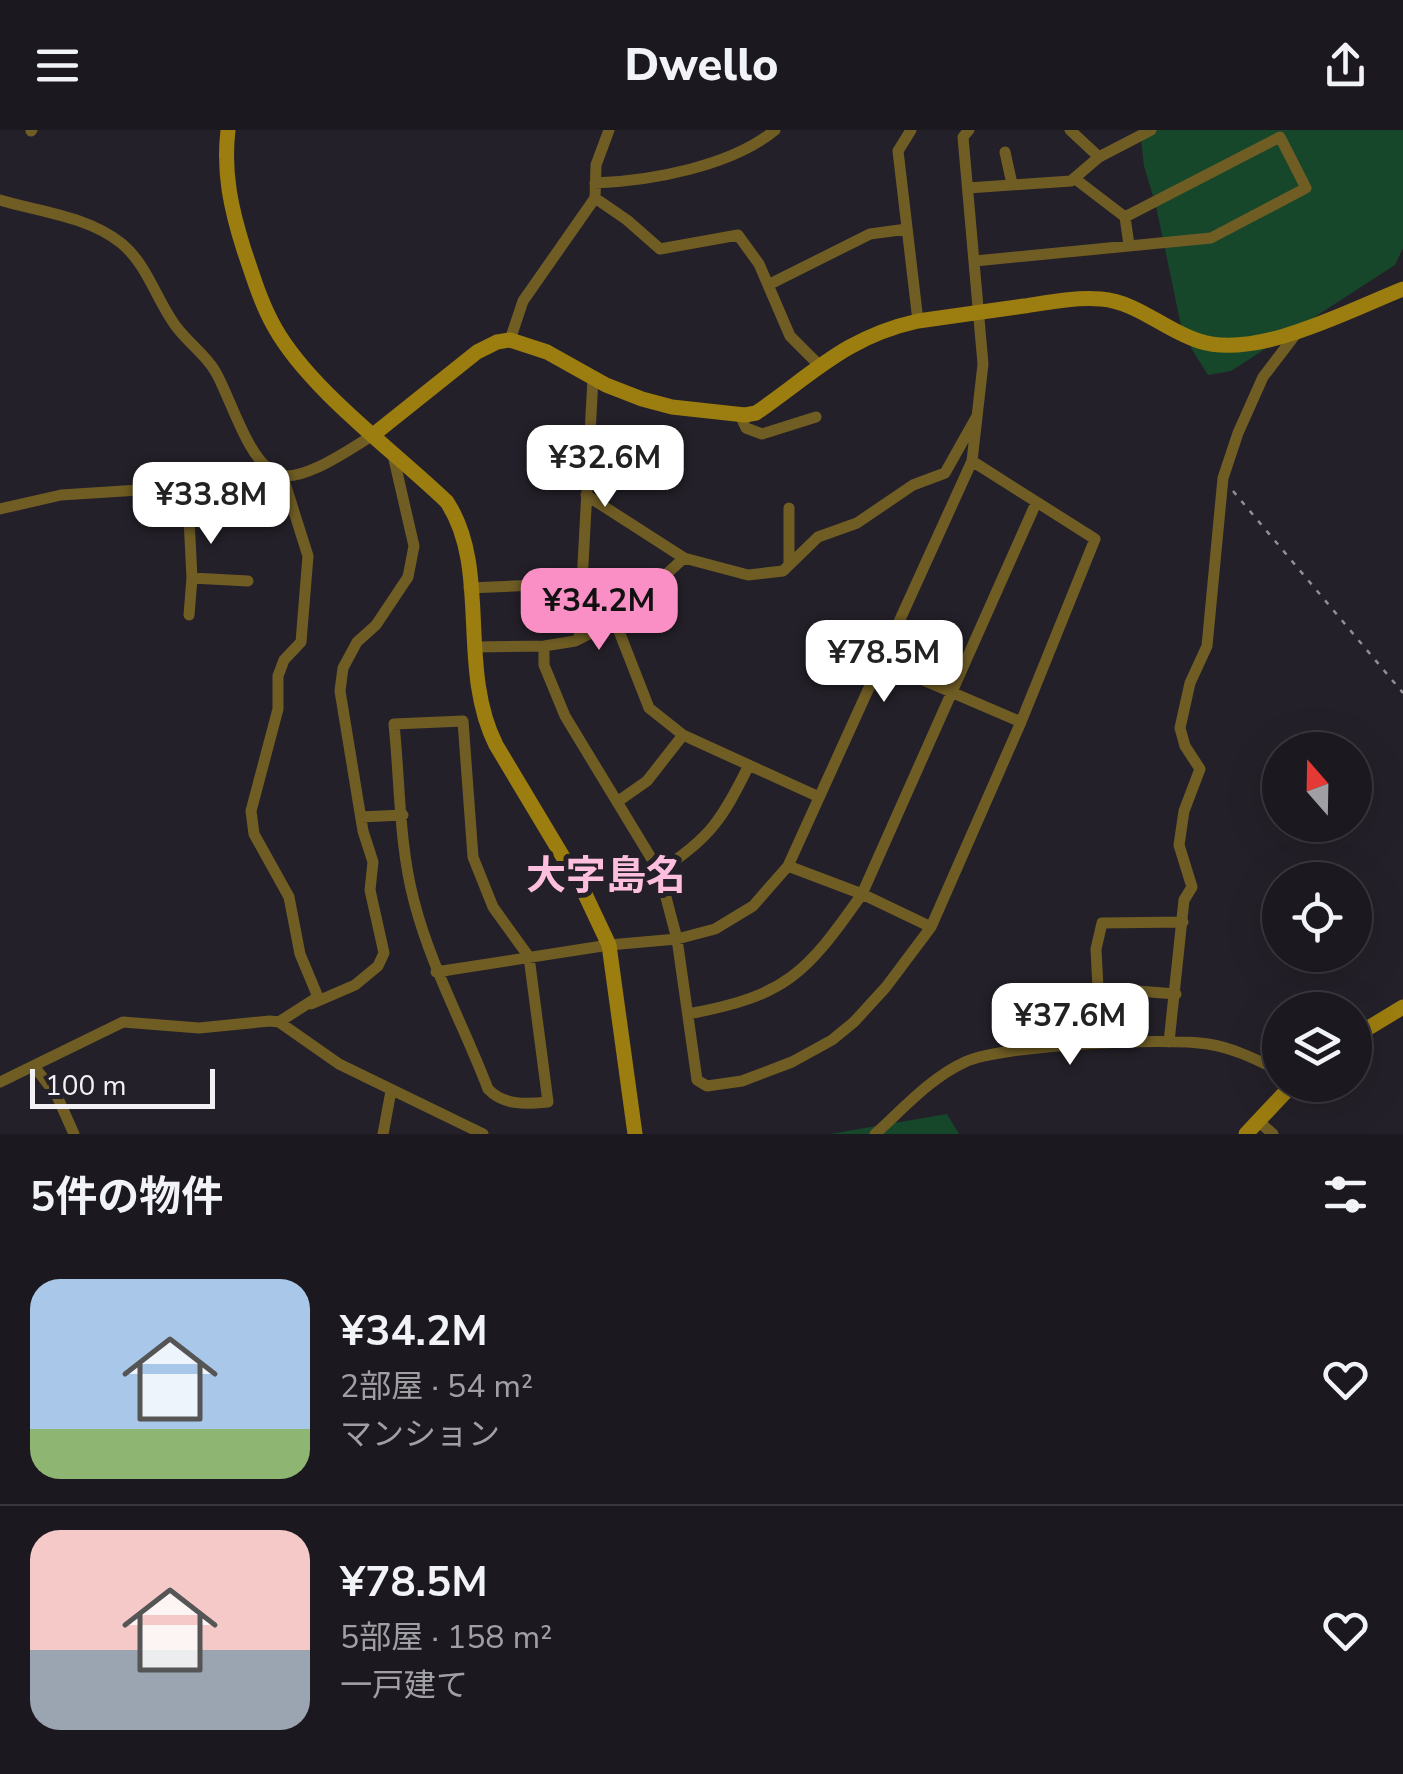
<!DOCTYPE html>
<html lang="ja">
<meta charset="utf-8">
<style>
:root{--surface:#1b181f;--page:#242128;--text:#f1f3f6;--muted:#a0a0a4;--line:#39373d;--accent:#fa8fc6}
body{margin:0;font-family:"Nunito Sans","Noto Sans JP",sans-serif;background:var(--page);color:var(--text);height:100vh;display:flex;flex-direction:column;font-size:38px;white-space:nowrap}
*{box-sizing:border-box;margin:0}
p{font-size:32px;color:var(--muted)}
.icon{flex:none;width:55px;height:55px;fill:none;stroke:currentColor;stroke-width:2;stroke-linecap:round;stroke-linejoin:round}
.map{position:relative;height:1004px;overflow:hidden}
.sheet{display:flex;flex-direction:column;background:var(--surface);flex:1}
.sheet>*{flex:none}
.needle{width:65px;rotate:340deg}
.tools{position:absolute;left:1262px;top:602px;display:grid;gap:20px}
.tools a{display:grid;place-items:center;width:110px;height:110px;border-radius:50%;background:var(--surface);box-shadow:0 10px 40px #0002,0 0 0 2px var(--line);font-size:50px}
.scale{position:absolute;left:30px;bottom:25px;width:185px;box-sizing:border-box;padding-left:10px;border:5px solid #f2eff5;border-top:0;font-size:28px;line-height:35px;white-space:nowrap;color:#f2eff5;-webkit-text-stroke:8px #242029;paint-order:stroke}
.price{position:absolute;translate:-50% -85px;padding:0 22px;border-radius:20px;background:#fff;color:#222;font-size:32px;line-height:65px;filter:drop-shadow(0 2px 5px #0008)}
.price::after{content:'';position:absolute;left:50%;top:60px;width:30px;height:22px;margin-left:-15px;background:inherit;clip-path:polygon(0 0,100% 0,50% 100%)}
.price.current{background:var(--accent);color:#111}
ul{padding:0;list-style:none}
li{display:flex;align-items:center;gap:30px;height:250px;padding:0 30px}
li+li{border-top:2px solid var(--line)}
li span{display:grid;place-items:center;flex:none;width:280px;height:200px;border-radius:30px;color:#555}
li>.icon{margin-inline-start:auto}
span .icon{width:120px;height:120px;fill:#fffc;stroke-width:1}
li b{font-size:42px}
h2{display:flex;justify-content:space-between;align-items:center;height:120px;padding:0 30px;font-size:42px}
header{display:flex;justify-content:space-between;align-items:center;height:130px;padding:0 30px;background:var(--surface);font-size:45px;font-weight:800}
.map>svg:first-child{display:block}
.green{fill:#16472a}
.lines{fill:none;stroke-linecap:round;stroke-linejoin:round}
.path{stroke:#918e95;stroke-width:2.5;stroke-dasharray:5 8;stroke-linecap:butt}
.street{stroke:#705d24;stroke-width:11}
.secondary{stroke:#9c7d0f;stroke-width:15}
.labels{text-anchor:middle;stroke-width:10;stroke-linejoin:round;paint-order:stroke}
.quarter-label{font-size:40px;font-weight:bold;fill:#fdbfdd;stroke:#242029}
</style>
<header><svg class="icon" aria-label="menu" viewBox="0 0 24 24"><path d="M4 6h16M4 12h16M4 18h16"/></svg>Dwello<svg class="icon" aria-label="share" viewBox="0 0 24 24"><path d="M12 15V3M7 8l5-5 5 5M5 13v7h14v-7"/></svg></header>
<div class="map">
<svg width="1403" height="1004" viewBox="0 0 1403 1004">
<rect width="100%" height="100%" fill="#242029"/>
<path class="green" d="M1140,0h263v118l-8,17 -164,106 -23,4 -25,-40 -27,-129 -12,-40z
M947,984l12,20h-129z"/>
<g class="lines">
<path class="path" d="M1233,361l170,202"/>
<path class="street" d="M911,0l-13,21 20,170
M1070,0l29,27
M31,1l1,-1
M1005,22l7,32
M595,53c56,-2 137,-17 180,-53
M968,58l103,-7 28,-24 52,-27
M595,68l32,22 33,29 78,-14 21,29 31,72 29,29
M0,70c40,12 87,16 121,43 26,21 35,56 54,82 12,17 30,29 40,46 16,27 33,91 62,103 23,11 76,-27 96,-39
M1125,87l4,28
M975,131l236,-23 95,-50 -26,-51 -155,80 -51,-39
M768,155l102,-51 37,-5
M510,210l13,-39 72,-103 1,-33 13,-35
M740,285l6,13 16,6 54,-17
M187,349l5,99 -3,37
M586,365l98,63 64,17 35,-4 35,-34 39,-14 56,-38 32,-12 32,-57
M0,379l61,-14 78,-5 83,-21 17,6 27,-8
M789,435v-57
M192,448l56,3
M469,458l113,-5
M615,491l34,87 34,27 136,62
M579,509l14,-261
M544,516v19l21,51 94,155 18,68 20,141 10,6 35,-5 50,-19 40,-22 22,-18 32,-35 45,-60 90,-205 74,-183 -123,-78
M473,517l71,-1 31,-5 40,-20 69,-63
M881,532l140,60
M463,591l10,136 20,50 36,50 19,145c-21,2 -44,4 -60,-13 -24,-63 -57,-122 -74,-188 -15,-56 -14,-119 -20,-177z
M617,672l30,-21 36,-46
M361,687l42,-2
M788,736l74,28 69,33
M659,741c51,-32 64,-53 90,-106
M436,842l173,-27 68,-6 38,-10 38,-23 35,-40 184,-405 11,-97 -20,-227 6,-7
M1176,864l-78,-6 -2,-39 6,-26 81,-1
M311,874l44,-19 23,-19 6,-13 -14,-63 3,-28 -10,-31 -23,-140 3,-23 14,-26 19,-17 32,-48 6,-31 -21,-91
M688,884c98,-18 118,-40 174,-120l174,-391
M279,892l39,-25 -18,-43 -11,-57 -35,-63 -3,-23 27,-102v-33l6,-16 17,-18 7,-86 -25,-79
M1169,912l15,-142 8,-13 -13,-42 5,-34 16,-42 -15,-23 -5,-18 10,-45 17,-37 16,-168 15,-45 25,-56 36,-47
M34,936l23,30 17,38
M0,952l123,-60 76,6 71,-7 9,1 60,42 144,70
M1258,991l15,13
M383,1004l8,-43
M875,1004c28,-25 55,-56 90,-72 36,-17 201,-25 243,-18 26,4 49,16 72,27"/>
<path class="secondary" d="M228,0c-5,43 3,79 16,120 9,26 17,54 31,78 35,62 119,123 172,174 44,67 10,166 49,243l88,147 25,53 26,189
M373,305l104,-83 20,-10 13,-2 37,12 59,33 36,14 30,8 73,8 11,-2c58,-40 90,-76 162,-92 35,-5 71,-10 106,-15 26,-4 51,-9 77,-7 37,3 63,31 98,42 57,19 149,-30 204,-52
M1355,906l48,-29
M1246,1004l46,-49"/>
</g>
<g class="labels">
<g class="quarter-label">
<text x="606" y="759">大字島名</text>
</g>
</g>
</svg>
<div class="tools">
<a><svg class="needle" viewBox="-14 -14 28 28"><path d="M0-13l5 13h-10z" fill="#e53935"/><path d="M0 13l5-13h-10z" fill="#a0a0a4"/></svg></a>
<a><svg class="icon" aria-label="locate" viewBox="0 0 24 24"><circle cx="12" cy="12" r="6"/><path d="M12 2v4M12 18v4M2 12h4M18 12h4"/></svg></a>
<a><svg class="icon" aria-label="layers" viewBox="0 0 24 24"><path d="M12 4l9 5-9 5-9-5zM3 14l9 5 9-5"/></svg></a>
</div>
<div class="scale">100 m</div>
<b class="price" style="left:605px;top:380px">¥32.6M</b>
<b class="price" style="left:211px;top:417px">¥33.8M</b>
<b class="price current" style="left:599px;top:523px">¥34.2M</b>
<b class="price" style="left:884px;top:575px">¥78.5M</b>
<b class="price" style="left:1070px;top:938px">¥37.6M</b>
</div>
<section class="sheet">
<h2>5件の物件<svg class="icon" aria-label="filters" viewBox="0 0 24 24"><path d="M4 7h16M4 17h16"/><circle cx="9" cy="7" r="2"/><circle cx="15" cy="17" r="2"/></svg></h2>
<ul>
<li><span style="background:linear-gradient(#a9c7e8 75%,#8fb573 0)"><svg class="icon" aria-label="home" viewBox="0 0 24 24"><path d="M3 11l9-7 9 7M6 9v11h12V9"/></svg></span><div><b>¥34.2M</b><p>2部屋 · 54 m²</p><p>マンション</p></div><svg class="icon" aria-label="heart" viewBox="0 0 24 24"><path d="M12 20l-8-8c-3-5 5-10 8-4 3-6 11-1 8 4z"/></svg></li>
<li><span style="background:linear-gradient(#f6c9c9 60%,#9aa5b1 0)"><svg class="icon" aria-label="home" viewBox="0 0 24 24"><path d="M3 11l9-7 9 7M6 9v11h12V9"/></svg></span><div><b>¥78.5M</b><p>5部屋 · 158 m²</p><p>一戸建て</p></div><svg class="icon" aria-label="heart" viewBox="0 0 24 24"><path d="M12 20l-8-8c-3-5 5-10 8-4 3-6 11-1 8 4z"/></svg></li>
</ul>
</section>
